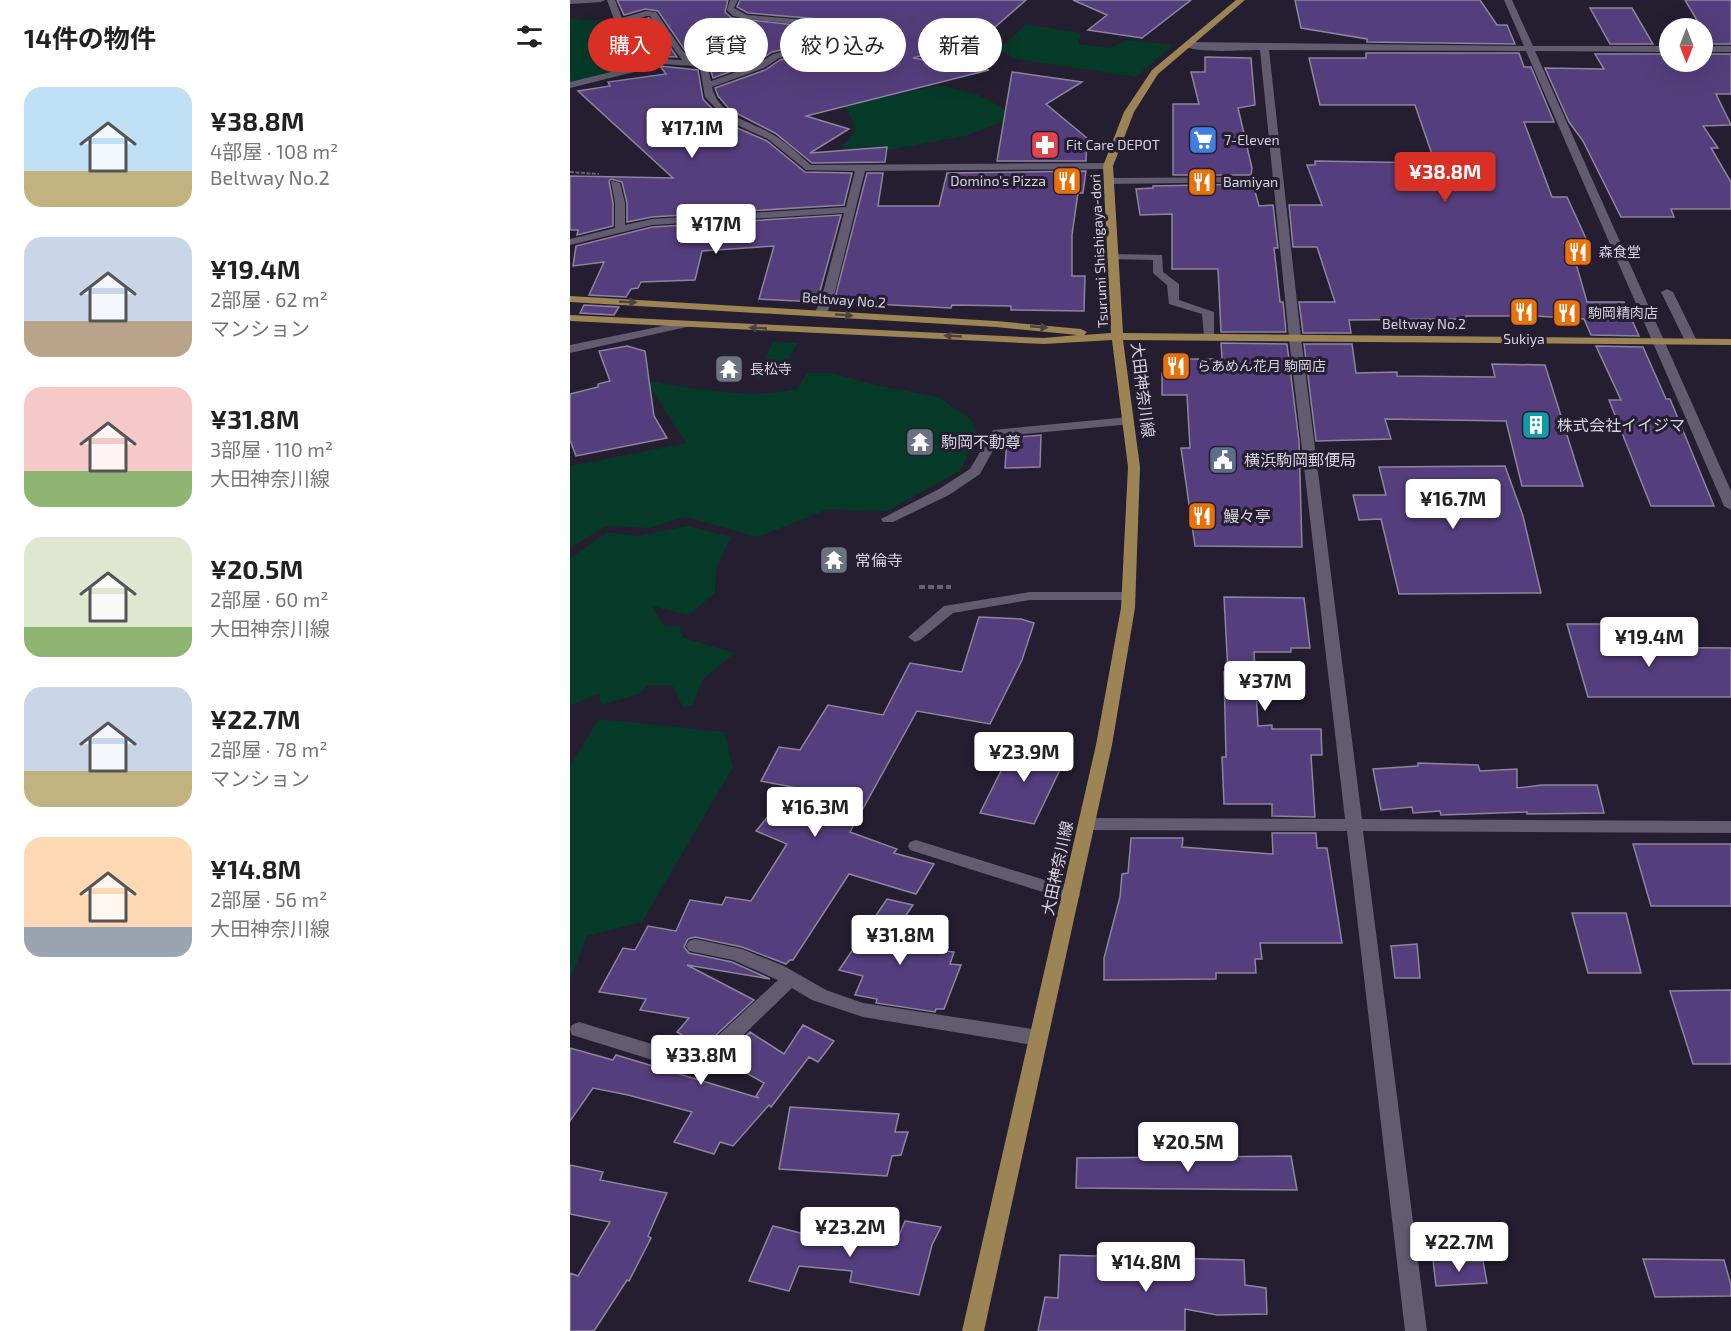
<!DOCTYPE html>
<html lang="ja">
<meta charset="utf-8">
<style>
:root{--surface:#fff;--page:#f6f6f6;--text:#222;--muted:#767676;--accent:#d93025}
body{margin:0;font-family:"Exo 2","Noto Sans JP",sans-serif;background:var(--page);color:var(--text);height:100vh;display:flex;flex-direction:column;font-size:22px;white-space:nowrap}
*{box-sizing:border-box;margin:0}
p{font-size:20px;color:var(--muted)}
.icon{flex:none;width:33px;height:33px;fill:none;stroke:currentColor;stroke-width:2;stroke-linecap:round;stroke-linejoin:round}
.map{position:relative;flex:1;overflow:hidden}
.drawer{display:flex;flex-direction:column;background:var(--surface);width:570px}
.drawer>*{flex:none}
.banner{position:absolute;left:18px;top:18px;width:570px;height:54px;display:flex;gap:12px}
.needle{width:39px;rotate:180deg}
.tools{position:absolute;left:1089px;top:18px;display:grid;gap:12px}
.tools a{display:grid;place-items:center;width:54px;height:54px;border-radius:50%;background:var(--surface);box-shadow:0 6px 24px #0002;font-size:30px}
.price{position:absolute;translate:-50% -51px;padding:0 14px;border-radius:6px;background:#fff;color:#222;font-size:20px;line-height:39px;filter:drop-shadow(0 2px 3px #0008)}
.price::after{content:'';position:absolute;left:50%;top:36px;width:18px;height:14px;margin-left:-9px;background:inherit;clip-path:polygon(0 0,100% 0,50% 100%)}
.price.selected{background:var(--accent);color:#fff}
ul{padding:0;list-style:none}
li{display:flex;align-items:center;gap:18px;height:150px;padding:0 24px}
li span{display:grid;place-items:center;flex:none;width:168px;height:120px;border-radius:18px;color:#555}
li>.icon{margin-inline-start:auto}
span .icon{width:72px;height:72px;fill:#fffc;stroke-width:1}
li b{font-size:26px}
h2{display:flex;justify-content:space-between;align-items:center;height:72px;padding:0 24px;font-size:26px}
.tag{padding:0 21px;border-radius:27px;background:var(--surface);box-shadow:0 6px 24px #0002;font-size:21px;line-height:54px}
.tag.selected{background:var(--accent);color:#fff}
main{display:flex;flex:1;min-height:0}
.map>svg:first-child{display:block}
.green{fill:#053a28}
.building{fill:#553e7d;stroke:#8c859b;stroke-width:1.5}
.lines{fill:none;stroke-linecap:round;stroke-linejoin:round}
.path-far1{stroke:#686373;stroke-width:2;stroke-dasharray:4 1.5;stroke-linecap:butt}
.path{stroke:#686373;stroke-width:4;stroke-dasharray:6 3;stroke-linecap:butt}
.minor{fill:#635c71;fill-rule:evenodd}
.major{fill:#9d8454;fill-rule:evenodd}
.oneway{fill:#4e423d}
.labels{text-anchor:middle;stroke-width:6;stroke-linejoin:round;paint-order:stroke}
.far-poi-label{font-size:14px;fill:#d6d3df;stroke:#241e30;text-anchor:start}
.far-street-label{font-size:14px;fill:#d6d3df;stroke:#241e30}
.street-label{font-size:16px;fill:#d6d3df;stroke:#241e30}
.poi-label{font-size:16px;fill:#d6d3df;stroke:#241e30;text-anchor:start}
</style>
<main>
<section class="drawer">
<h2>14件の物件<svg class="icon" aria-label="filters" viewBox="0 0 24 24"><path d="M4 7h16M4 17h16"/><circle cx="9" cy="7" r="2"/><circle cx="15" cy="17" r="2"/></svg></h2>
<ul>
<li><span style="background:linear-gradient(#bfe0f5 70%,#c2b280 0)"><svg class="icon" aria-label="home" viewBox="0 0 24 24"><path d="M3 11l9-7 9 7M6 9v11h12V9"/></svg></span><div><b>¥38.8M</b><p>4部屋 · 108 m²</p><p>Beltway No.2</p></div></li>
<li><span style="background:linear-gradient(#c9d6e8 70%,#b9a48a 0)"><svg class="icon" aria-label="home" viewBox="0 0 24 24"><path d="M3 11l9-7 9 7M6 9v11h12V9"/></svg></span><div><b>¥19.4M</b><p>2部屋 · 62 m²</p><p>マンション</p></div></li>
<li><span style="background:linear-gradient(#f6c9c9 70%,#8fb573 0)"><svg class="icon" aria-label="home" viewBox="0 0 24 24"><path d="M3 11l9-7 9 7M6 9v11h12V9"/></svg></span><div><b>¥31.8M</b><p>3部屋 · 110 m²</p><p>大田神奈川線</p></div></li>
<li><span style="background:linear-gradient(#dfe7d0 75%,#8fb573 0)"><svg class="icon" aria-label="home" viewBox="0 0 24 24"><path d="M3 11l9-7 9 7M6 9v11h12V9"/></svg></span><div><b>¥20.5M</b><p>2部屋 · 60 m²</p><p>大田神奈川線</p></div></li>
<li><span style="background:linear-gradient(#c9d6e8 70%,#c2b280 0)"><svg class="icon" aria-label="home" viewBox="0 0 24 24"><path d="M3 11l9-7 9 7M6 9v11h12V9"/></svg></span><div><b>¥22.7M</b><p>2部屋 · 78 m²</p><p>マンション</p></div></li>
<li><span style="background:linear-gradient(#ffd9b3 75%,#9aa5b1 0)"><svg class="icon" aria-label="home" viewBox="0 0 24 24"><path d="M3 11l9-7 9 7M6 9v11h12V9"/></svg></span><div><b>¥14.8M</b><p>2部屋 · 56 m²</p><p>大田神奈川線</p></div></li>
</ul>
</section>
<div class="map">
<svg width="1161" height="1331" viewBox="0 0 1161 1331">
<rect width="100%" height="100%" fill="#241e30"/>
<path class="green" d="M0,19l43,2 25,39 -11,10 -57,13z
M456,24l55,9 -3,11 32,4 17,-8 46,5 -37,32 -120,-18 -17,-9z
M370,85l36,9 43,22 -54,20 -106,19 -18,-8c19,-17 15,-20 4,-41z
M203,342l25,1 -21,33 -21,3z
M237,373h25l47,13 59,11 33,22 6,15 -17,37 -73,40 -59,-2 -70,28 -73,-20 -36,11 -43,-2 -36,22v-82l116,-23 -37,-57 2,-5c44,9 103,18 146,8z
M118,526l43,11 -15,31 -1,25 -26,22 -37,-9 13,21 14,-2 4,13 52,15 -32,26 -11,27 -9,1 -11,-22h-24l-9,9 -38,11 -2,-11 -29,11v-147l38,-26 27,4z
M29,719l125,13 9,35 -91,155 -55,14 -17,44v-215z"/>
<path class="building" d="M47,0h111l-3,12 7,6 135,15 6,-5 -6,-5 -119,-10 -11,-6 3,-7h286l-46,40 -67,18 76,12 -183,46 43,13 -39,24 77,-6 -2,15 -73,1 -37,-30 -45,-23 -12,-14 -3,-8 50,-18 15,-10 25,-7v-8l-33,7 -15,10 -44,16 -4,-14 -16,-6 -9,-9 -26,-38 -13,-2 -21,6z
M503,0h118l-49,38 -54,-8 19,-15z
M725,0h185l17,25h10l8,19 -148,-2v-3l-66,-11z
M1115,0h46v44h-20z
M1020,8h42l21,36h-43z
M79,18l28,39 -24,-1 -23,-32z
M796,53h153l5,14h7l23,55h-30l28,75h15l21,46h-24l13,24 10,35h37l15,34 -48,-1 -7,-16 -49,-3h-69v3l-117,1 2,13h-48l-4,-31h36l-18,-55h-24l-4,-42h33l-15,-40h8v-4l120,2 -20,-58h-95l-11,-47h57z
M1025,54h75v8h32v-8h29v40h-15l15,31 -28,1 15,22h-7l20,34v27h-60l3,8h-53l-38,-76 -14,-19 -24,-54 59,1z
M635,57l46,1 4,47 -17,3 14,60 -1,7h-78v-71h26l-8,-32h14z
M90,66l38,4 5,29 23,24 41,18 38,31 47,1 -8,32 -192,12 -25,5v-19l-5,-21 -11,-3 -2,2 4,22v23l-36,9 1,-5h-8v-54l103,2 -95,-87 32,-5 -2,-4 58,-8z
M442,72l70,10 -36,22 41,34 -1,23h-89z
M516,171l-3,22h-5l-6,42v41h13l-1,35 -73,-1v-4l-59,-1 -1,3 -117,-6 33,-129h16l-5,33h61l8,-33z
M683,184l6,22 14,-1 5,43h-4l6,54h3l3,30h-65l-3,-63h-46v-55l-32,1 -4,-26 17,-1v-2z
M271,215l-24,87 -58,-3 15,-53 -72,5 -7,29 -54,2 -3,6 -7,1 -5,8 -37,-2 15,-33 -31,4 3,-20 76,-19z
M14,305l35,2 -5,8 -34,-2z
M651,343l66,1 12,97 3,106 -107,-1 -14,-98h9l-3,-53h-25v-22h6v-14h54z
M734,344h48l4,29 41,-1v4l98,1 -3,-13 53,1 38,121h-61l-16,-65 -121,-2 6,20 -75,2z
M57,346l18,5 9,65 13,22 -91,18 -6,-16v-46l28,-7v-3l12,-3 -11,-30z
M1026,346l47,1 23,52h4l44,107h-63l-42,-106h12z
M471,435l-1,32 -35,1 2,-30z
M935,466l18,50 18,77 -142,1 -18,-75 -22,1 -6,-25h33l-7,-28z
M654,597l80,1 6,50h-19v4h-37l4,74 14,-1v4h49l1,26h-11l4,62 -43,-1v-12h-48l-2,-47h4l-2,-85h4z
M409,617l42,2 13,4 -12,37 -32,64 -73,-13 -67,121 47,17 -3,4 40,11 -18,30 -67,-20 -56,86h-3l-4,4 -44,-17 -47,-10 -7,2 -4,8 5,6 43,9 38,17 -83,-14 67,35 -51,47 -26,-15 12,-14 -49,-8 6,-11 -47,-7 24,-44 12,2 13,-24 28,5 14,-31 32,5 4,-8 25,4 36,-57 -31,-13 36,-44 -31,-6 18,-34 21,3 28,-45 55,10 27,-52 52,9z
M997,624h37l8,23 119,1v49h-143z
M446,741l52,12 -34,71 -54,-11z
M848,763l60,2 2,6 37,-2v19l25,-3h55l7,28 -77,1v-2l-86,3 -1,-4 -27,2 -1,-6 -31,3 -8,-41 45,-3z
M702,833h44l1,15h10l15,95h-82l2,16h-7l1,14h-40v6l-112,1v-22l16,-61 2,-23 6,-1 3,-35h52l-1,9 91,7z
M1063,844h98v62h-80z
M317,899l26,6 -26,38 67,9 -4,12 11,1 -17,44h-8l-1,3 -59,-9 1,-4 -22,-4 8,-19 -24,-6z
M1002,913h54l15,60h-53z
M847,944l3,34h-25l-4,-32z
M1161,990v74h-38l-23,-73z
M233,1025l31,16 -16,21 -9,-5 -38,50 -2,-2 -36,41 -13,-4 -6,12 -40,-12 18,-30 -64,-17 -35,-7 -23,33v-73l43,12 3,-5 143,43 -3,-2 8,-13 -42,-24 28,-27 34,22z
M220,1107l109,7 -4,18h13l-7,23 -9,1 -5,20 -108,-7z
M721,1156l6,34 -221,-2 1,-30z
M0,1165l33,7 -3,8 67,13 -19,43 3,2 -22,43 -2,-1 -33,51h-24v-58l8,3 32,-54 -40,-8z
M335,1221l36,6 -9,18 -13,50 -69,-13 2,-11 -53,-5 -10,25 -40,-10 24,-55 74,19 3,-7 12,1 1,-8 35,7z
M490,1255l184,5 1,25 21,3 1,26 -50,1 -32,-6v22h-147l7,-34 13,1z
M1073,1259l81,1 7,25v11l-76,1z
M863,1260l50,1 4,22 -51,3z"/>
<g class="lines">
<path class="path-far1" d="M0,172l29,2"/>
<path class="path" d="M349,587h32"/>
<path class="minor" d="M0,0h35l-4,2 -31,2z
M37,0h8l7,18 24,-7 10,1 26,38 10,10 15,5 4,16 47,-17 15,-10 31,-7v4l-25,7 -15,10 -52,19c7,30 39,34 62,48 13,8 25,20 37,30l297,-2 5,3 -5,3 -243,2 -31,125 -7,17 -6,3 -6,-3 7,-17 22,-83 -192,12 -82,20v-6l45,-11v-25l-4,-22 9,2 5,20v22l27,-6 194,-12 9,-36 -49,-1 -38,-31 -40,-18 -23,-24 -5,-29 -5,-2 -50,-3 -11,9 -64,16v-6l58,-14 10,-9 -23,-37zM77,16h3l32,44 -36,-2 -22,-35z
M160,0h8l-4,8 13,7 120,10 4,3 -4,3 -121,-12 -13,-3 -6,-6z
M934,0h8l21,46h137v6l-135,-1 196,440v19l-7,-4 -198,-455 -257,-1 32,288 61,481 369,2v12l-368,-2 64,500h-22l-58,-500 -260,-1 -6,-2 -2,-4 2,-4 6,-2 258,1 -56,-481 -29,-288c-19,0 -64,4 -78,-5l4,-3 338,4z
M1132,46h29v6h-29z
M685,177l4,1v4l-151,2 -5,-3 5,-3z
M542,254l50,1 1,17 16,12v16l35,12v27l-4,1 -6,-3 -2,-23 -33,-10 -2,-19 -14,-12v-13l-45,-1 -1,-2z
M1097,289l6,3 24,49 -2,2h-8l-2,-2 -24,-49z
M117,321l4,1v4l-121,27v-8z
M558,417l6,4 -2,3 -131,12 -21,38 -31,21 -56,27h-10l-2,-3 58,-30 31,-20 23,-39z
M460,592h99l7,4 -7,4h-99l-77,13 -33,27 -5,2 -7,-5 36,-31z
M346,840l161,50 3,5 -3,5 -6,1 -161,-51 -2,-4 2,-4z
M125,939l47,10 42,17 42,24 37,13 176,27 7,3 2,5 -2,5 -7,3 -176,-29 -51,-17 -20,-12 -87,84 -7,2 -126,-39 -2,-6 2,-4 7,-3 116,35 83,-77 -45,-20 -44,-9 -3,-5 3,-5z"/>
<path class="major" d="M666,0h9l-87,74 -24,38 -21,54 10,167 608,6v6l-608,-5 17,127 -5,141 -23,137 -128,586h-22l134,-586 25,-137 7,-141 -16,-127 -68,4 -474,-23v-6l474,23 34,-3 -82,-8 -426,-25v-6l426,25 85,8 6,3 -3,3 27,-2 -8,-167 21,-54 28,-42z"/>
</g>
<defs><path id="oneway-solid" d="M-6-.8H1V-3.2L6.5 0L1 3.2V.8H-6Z" transform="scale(1.5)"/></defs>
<g class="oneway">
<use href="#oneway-solid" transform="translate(58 302) rotate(3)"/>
<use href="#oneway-solid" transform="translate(274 315) rotate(4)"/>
<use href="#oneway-solid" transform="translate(469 327) rotate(4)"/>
<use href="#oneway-solid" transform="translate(188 328) rotate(-177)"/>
<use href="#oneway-solid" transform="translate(383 336) rotate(-177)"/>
</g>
<defs>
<g id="supermarket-square" transform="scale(1.5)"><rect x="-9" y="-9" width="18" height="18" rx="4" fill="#3f7fe0" stroke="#241e30"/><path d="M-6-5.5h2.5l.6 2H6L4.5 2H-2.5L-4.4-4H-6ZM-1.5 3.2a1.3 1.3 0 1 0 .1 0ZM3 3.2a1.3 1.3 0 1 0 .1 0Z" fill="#fff"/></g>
<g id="pharmacy-square" transform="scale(1.5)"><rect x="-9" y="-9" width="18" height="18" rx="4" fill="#e0444e" stroke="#241e30"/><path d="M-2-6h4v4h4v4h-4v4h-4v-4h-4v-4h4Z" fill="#fff"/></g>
<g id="restaurant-square" transform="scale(1.5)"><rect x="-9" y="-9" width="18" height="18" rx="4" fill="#e8710a" stroke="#241e30"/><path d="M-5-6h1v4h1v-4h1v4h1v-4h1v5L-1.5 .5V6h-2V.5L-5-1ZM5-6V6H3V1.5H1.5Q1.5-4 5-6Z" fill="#fff"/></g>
<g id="temple-square" transform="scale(1.5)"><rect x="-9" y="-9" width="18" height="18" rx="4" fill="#6b7280" stroke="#241e30"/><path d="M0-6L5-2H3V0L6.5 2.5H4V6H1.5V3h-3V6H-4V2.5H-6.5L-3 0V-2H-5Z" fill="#fff"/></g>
<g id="building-square" transform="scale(1.5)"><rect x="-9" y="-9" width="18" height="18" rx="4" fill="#0f9aa8" stroke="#241e30"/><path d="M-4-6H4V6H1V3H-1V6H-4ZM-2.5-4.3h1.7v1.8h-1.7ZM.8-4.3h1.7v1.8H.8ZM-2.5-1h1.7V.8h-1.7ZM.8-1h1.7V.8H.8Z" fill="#fff"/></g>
<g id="civic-square" transform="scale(1.5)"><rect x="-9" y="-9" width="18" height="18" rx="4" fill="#5c6f8a" stroke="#241e30"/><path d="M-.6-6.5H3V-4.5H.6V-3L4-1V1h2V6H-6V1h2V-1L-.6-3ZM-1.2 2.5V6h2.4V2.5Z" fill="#fff"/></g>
</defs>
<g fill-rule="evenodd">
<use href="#supermarket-square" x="633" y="140"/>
<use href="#pharmacy-square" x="475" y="145"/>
<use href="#restaurant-square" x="497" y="181"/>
<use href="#restaurant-square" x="632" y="182"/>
<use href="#restaurant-square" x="1008" y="252"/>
<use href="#restaurant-square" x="954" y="312"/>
<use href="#restaurant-square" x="997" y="313"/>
<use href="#restaurant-square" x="606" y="366"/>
<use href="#temple-square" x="159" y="369"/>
<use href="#building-square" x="966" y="425"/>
<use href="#temple-square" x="350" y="442"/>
<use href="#civic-square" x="653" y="460"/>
<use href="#restaurant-square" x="632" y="516"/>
<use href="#temple-square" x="264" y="560"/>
</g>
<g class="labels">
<g class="far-poi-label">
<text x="654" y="145">7-Eleven</text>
<text x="496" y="150">Fit Care DEPOT</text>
<text x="476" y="186" text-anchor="end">Domino's Pizza</text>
<text x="653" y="187">Bamiyan</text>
<text x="1029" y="257">森食堂</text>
<text x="1018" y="318">駒岡精肉店</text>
<text x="954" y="344" text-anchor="middle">Sukiya</text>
<text x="627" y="371">らあめん花月 駒岡店</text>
<text x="180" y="374">長松寺</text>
</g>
<g class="far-street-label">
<text transform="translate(529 251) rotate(-93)" y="5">Tsurumi Shishigaya-dori</text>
<text transform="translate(274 300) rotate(4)" y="5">Beltway No.2</text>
<text x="854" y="329">Beltway No.2</text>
</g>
<g class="street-label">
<text transform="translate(573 390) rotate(83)" y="6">大田神奈川線</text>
<text transform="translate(487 868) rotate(-78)" y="6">大田神奈川線</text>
</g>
<g class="poi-label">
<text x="987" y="431">株式会社イイジマ</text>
<text x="371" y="448">駒岡不動尊</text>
<text x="674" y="466">横浜駒岡郵便局</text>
<text x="653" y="522">鰻々亭</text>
<text x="285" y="566">常倫寺</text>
</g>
</g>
</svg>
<div class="tools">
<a><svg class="needle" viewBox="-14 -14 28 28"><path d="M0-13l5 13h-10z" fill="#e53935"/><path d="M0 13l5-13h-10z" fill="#767676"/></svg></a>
</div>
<b class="price" style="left:122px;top:159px">¥17.1M</b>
<b class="price selected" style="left:875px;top:203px">¥38.8M</b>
<b class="price" style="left:146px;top:255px">¥17M</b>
<b class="price" style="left:883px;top:530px">¥16.7M</b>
<b class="price" style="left:1079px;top:668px">¥19.4M</b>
<b class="price" style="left:695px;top:712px">¥37M</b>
<b class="price" style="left:454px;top:783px">¥23.9M</b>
<b class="price" style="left:245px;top:838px">¥16.3M</b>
<b class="price" style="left:330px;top:966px">¥31.8M</b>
<b class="price" style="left:131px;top:1086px">¥33.8M</b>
<b class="price" style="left:618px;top:1173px">¥20.5M</b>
<b class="price" style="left:280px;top:1258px">¥23.2M</b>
<b class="price" style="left:889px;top:1273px">¥22.7M</b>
<b class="price" style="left:576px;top:1293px">¥14.8M</b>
<div class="banner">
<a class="tag selected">購入</a>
<a class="tag">賃貸</a>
<a class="tag">絞り込み</a>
<a class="tag">新着</a>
</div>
</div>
</main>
